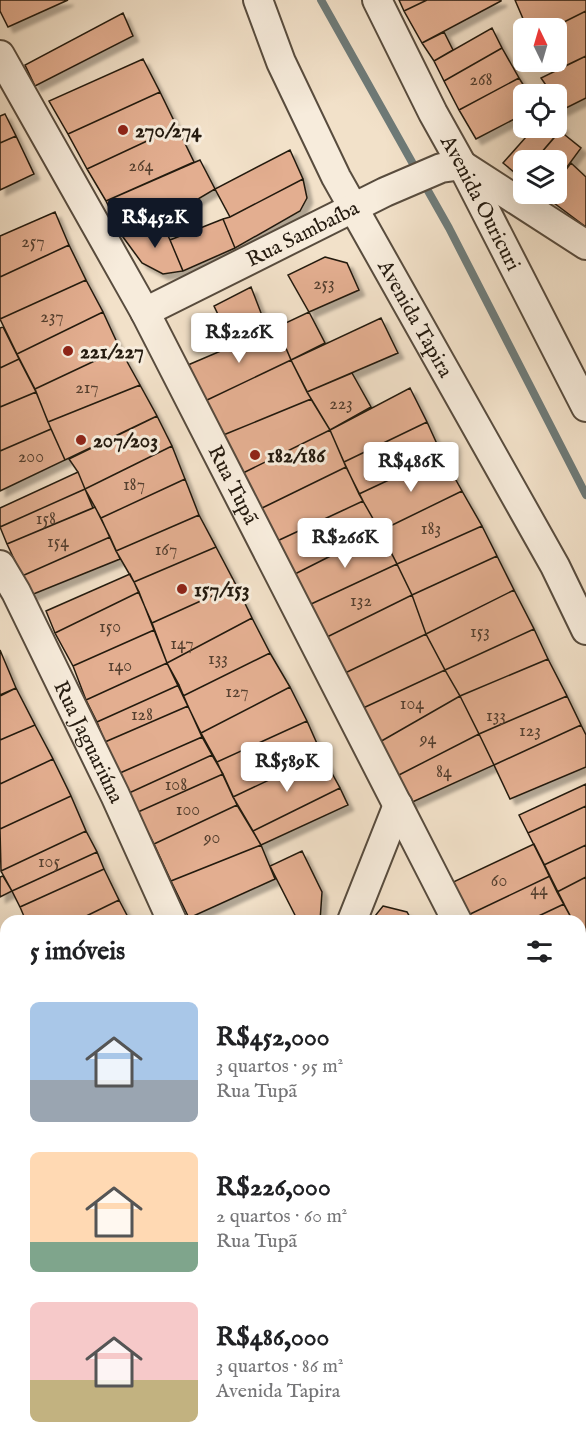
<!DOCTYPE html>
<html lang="pt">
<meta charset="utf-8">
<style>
:root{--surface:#fff;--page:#f6f6f6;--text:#202124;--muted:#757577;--accent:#111827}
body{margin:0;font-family:"IM FELL English",serif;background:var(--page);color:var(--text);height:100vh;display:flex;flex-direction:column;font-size:22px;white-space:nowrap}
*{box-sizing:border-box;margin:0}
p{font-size:20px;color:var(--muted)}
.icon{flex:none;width:33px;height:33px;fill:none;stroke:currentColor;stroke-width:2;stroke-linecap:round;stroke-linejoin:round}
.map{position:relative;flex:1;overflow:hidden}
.details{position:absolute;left:0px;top:915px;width:586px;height:534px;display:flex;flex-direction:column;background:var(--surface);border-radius:18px 18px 0 0;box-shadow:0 6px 24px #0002}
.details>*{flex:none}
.needle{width:39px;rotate:355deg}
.fabs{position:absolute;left:513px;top:18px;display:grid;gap:12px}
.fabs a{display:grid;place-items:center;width:54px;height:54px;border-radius:9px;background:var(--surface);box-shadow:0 6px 24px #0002;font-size:30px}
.price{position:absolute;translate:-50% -51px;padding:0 14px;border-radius:6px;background:#fff;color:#222;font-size:20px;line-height:39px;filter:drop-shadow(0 2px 3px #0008)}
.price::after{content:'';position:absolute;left:50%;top:36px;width:18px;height:14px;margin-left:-9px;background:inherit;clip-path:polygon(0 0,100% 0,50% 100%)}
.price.on{background:var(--accent);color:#fff}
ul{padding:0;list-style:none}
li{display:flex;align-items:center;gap:18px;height:150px;padding:0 30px}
li span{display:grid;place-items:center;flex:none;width:168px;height:120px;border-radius:9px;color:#555}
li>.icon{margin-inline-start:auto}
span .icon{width:72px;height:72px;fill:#fffc;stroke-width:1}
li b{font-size:26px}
h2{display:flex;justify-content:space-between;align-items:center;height:72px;padding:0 30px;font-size:26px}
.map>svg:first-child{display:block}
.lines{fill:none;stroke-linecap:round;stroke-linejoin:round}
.stream{stroke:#6e7b79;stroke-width:8}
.building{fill:#e3ae90;stroke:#241a0f;stroke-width:1.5;filter:url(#shadow)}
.minor-casing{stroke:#584c3e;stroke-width:32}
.minor{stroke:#f7ecdc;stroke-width:28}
.poi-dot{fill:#8f2418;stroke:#f7ecdc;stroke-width:2}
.labels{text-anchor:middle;stroke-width:6;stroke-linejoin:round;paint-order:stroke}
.number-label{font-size:18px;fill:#543f2f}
.poi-label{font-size:21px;font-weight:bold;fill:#241a0f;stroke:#f7ecdc;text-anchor:start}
.street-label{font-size:21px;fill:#241a0f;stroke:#f7ecdc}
</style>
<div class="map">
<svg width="586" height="1449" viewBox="0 0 586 1449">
<defs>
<filter id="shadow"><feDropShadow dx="5.5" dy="5.5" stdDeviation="1.5" flood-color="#0004"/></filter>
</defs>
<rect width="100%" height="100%" fill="#f2e1c9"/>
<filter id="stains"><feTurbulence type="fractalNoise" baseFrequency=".00333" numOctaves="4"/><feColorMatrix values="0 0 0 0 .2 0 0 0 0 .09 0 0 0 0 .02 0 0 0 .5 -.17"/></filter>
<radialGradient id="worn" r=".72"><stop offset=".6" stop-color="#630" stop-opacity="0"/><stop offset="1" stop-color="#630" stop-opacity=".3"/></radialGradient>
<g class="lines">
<path class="stream" d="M321,0l96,171
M423,182l26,46 137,267"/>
</g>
<path class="building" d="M0,0h68l-60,27 -8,-16z
M399,0h28l-23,11z
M427,0h74v1l-79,42 -18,-32z
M515,0h71v11l-34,17h-25z
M586,11v45l-23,11 -7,-16v-23h-4z
M123,13l10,23 -98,50 -10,-21z
M492,28l10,20 -58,33 -10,-20z
M444,32l9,18 -19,11 -12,-18z
M502,48l17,30 -60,32 -15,-29z
M586,56v42l-24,12 -6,-8v-8h-4l-11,-16z
M143,59l17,33 -92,42 -19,-33z
M519,78l10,16h-5v20l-48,25 -17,-29z
M160,92l17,35 -90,42 -19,-35z
M5,114l11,22 -16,7v-27z
M556,121l7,6 -28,33h-11v13l-4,4 -17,-14 31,-35h22z
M177,127l17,35 -88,39 -19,-32z
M560,131l21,17 -25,34v-22h-21z
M16,136l18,38 -34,16v-47z
M290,150l13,29 -73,38 -15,-28z
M200,160l15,29 -54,32 -38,16 -17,-36z
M571,163l15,14v50l-40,-30 3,-3h7v-11z
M303,179l4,19 -7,13 -65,37 -12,-29 7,-2z
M55,212l14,33 -69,32v-41z
M223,219l12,29 -52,23 -13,-31z
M161,221l9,19 13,31 -20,3 -21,-11 -19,-26z
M69,245l17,35 -86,39v-42z
M325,257l22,6 12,27 -50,22 -21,-37z
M86,280l17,32 -86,42 -17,-35z
M251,287l17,44 -35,15 -19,-40z
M103,312l17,37 -85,40 -18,-35z
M309,312l16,31 -34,17 -14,-33z
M381,318l17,35 -91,39 -16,-32z
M3,327l16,32 -19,9v-40z
M277,327l14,33 -86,41 -17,-36z
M120,349l20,36 -92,37 -13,-33z
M19,359l17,33 -36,15v-39z
M291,360l20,39 -90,37 -16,-35z
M352,373l19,34 -41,23 -23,-38z
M140,385l17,31 -92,44 -17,-38z
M410,388l17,34 -83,40 -14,-32z
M36,392l15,37 -51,22v-44z
M311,399l19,31 -89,44 -20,-38z
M157,416l15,30 -87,43 -7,-17 -9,-13z
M427,422l15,33 -83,39 -15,-32z
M51,429l14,31 -65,31v-40z
M330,430l16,37 -88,43 -17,-36z
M172,446l13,33 -84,39 -16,-29z
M442,455l20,36 -82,40 -21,-37z
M346,467l17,34 -88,41 -17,-32z
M78,472l7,17 -85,38v-19z
M185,479l14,36 -83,36 -15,-33z
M85,489l8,19 -86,36 -7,-17z
M462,491l20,35 -85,38 -17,-33z
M363,501l17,30 -89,45 -16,-34z
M95,507l15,30 -88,39 -15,-32z
M199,515l17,32 -82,35 -18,-31z
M482,526l15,30 -85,39 -15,-31z
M380,531l17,33 -88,41 -18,-29z
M110,537l10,22 -89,36 -9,-19z
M216,547l20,38 -84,38 -18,-41z
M497,556l17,34 -88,44 -14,-39z
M397,564l15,31 -87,43 -16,-33z
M130,574l9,18 -84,41 -9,-22z
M236,585l16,33 -85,45 -15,-40z
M514,590l20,39 -89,41 -19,-36z
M139,592l15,38 -81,36 -18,-33z
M412,595l14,39 -83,40 -18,-36z
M252,618l18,35 -87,43 -16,-33z
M534,629l14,30 -88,37 -15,-26z
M154,630l13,33 -81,37 -13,-34z
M426,634l19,36 -84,39 -18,-35z
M0,650l16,38 -16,7z
M270,653l20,34 -89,46 -18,-37z
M548,659l19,37 -88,38 -19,-38z
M167,663l12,22 -82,37 -11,-22z
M445,670l15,26 -82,47 -17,-34z
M179,685l9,21 -83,36 -8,-20z
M290,687l17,34 -90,41 -16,-29z
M16,688l19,37 -35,15v-44z
M460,696l19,38 -84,43 -17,-34z
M567,696l14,29 -87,40 -15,-31z
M188,706l14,31 -82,36 -15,-31z
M307,721l15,34 -89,42 -16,-35z
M35,725l18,34 -53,25v-44z
M581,725l5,10v32l-76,32 -16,-34z
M479,734l15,31 -86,39 -13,-27z
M202,737l10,18 -83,38 -9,-20z
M212,755l11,19 -85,38 -9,-19z
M322,755l18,33 -87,43 -20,-34z
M53,759l18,37 -71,33v-45z
M223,774l14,31 -83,39 -16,-32z
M586,784v22l-58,27 -9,-18z
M340,788l8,17 -87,40 -8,-14z
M71,796l15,35 -85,40 -1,-42z
M237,805l24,40 -90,36 -17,-37z
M586,806v39l-42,20 -16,-32z
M86,831l11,21 -85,39 -11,-20z
M534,844l16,32 -86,41 -15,-33z
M261,845l14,34 -86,39 -18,-37z
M586,845v32l-29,15 -13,-27z
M302,851l20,41 -2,29h-22l-28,-55z
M97,852l7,17 -84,38 -8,-16z
M104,869l15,31 -43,21h-50l-6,-14z
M3,876l9,15 -12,6v-20z
M550,876l14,28 -36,17h-62l-2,-4z
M586,877v68l-6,-10v-14h-7l-16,-29z
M119,900l11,21h-54z
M564,904l9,17h-45z
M383,906l24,6 5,9h-41z
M6,933v21l-6,3v-22z
M581,936l5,9v12l-6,9z
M586,1045v48l-6,-4v-36z
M580,1089l6,4v49l-6,-4z
M2,1112l4,7v40l-6,-12v-33z
M580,1138l6,4v48l-6,-5z
M0,1147l6,12v44l-6,-12z
M580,1185l6,5v16l-6,7z
M0,1191l6,12v14l-6,3z
M586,1206v31l-6,-4v-20z
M6,1217v75l-6,-9v-63z
M580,1257l6,4v25l-6,-3z
M0,1283l6,9v33l-6,-6z
M580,1283l6,3v22l-6,-4z
M0,1319l6,6v21l-6,-2z
M580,1329l6,3v19l-6,-3z
M0,1344l6,2 -6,19z
M102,1443h18l5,2 -2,4h-23z
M166,1443h66l-3,6h-46z
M298,1443h12l11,6h-26z
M399,1443h15l-5,6z
M414,1443h57l8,6h-70z
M471,1443h29l-4,6h-17z"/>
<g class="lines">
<g class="minor-casing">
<g id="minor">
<path id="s1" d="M258,0l23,62 55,115 219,389 31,64"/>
<path id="s2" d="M377,0l56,113 29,52 124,242"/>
<path id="s3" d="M0,55l145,257 312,609"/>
<path id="s4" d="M145,312l240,-120 56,-24 21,-3 124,80"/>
<path id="s5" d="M0,565l16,27 99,203 57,126"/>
<path d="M352,921l46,-116"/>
<path d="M580,1009l6,-7"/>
<path d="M0,1071l6,-3"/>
<path d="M580,1420l6,-8"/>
<path d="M0,1438l6,-17"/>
<path d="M150,1443l15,6"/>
<path d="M261,1449l3,-6"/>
<path d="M559,1449l4,-6"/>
</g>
</g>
<use href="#minor" class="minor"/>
</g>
<g class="poi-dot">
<circle cx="123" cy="130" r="6"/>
<circle cx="68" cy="351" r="6"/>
<circle cx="81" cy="440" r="6"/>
<circle cx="255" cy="455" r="6"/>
<circle cx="182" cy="589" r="6"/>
</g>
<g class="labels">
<g class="number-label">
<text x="481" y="85">268</text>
<text x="141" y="171">264</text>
<text x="33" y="247">257</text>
<text x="324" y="289">253</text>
<text x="52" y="322">237</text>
<text x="87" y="393">217</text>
<text x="341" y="409">223</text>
<text x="31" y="462">200</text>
<text x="134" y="490">187</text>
<text x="46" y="524">158</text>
<text x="431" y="534">183</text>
<text x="58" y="547">154</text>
<text x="166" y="555">167</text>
<text x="361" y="606">132</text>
<text x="110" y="632">150</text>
<text x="480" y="637">153</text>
<text x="182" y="649">147</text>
<text x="218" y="664">133</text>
<text x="120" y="671">140</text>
<text x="237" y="697">127</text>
<text x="412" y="709">104</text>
<text x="142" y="720">128</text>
<text x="496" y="721">133</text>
<text x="530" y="736">123</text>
<text x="428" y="744">94</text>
<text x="444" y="777">84</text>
<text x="176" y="790">108</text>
<text x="188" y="815">100</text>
<text x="212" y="843">90</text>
<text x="49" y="867">105</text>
<text x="499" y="886">60</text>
<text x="539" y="895">44</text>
</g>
<g class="poi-label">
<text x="135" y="137">270/274</text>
<text x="80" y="358">221/227</text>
<text x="93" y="447">207/203</text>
<text x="267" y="462">182/186</text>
<text x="194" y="596">157/153</text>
</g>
<g class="street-label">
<text dy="7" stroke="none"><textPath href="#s2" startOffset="228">Avenida Ouricuri</textPath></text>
<text dy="7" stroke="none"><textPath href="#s4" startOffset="176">Rua Sambaíba</textPath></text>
<text dy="7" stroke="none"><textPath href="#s1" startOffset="356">Avenida Tapira</textPath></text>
<text dy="7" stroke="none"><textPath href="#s3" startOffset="489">Rua Tupã</textPath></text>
<text dy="7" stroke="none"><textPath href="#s5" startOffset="198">Rua Jaguariúna</textPath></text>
</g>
</g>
<rect width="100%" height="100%" filter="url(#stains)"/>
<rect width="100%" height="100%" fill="url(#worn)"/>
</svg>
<div class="fabs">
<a><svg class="needle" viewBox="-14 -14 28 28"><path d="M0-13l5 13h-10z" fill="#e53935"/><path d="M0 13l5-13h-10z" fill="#757577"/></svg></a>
<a><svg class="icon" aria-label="locate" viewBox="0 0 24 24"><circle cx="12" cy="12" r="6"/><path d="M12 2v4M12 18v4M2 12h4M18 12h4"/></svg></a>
<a><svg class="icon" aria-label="layers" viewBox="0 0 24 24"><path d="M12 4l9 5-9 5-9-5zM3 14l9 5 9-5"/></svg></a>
</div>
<b class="price on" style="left:155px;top:249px">R$452K</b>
<b class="price" style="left:239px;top:364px">R$226K</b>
<b class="price" style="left:411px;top:493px">R$486K</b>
<b class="price" style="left:345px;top:569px">R$266K</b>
<b class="price" style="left:287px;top:793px">R$589K</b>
<section class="details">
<h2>5 imóveis<svg class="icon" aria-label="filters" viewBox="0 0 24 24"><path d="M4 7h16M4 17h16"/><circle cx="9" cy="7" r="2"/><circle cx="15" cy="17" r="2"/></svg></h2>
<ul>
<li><span style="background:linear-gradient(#a9c7e8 65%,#9aa5b1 0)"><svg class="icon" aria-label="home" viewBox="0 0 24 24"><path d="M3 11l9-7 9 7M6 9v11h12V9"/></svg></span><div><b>R$452,000</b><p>3 quartos · 95 m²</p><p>Rua Tupã</p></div></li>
<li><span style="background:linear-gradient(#ffd9b3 75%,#7fa58c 0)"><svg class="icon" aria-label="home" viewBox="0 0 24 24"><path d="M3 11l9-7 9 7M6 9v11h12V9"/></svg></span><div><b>R$226,000</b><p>2 quartos · 60 m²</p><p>Rua Tupã</p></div></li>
<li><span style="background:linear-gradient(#f6c9c9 65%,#c2b280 0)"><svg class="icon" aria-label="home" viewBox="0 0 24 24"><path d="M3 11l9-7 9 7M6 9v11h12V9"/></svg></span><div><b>R$486,000</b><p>3 quartos · 86 m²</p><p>Avenida Tapira</p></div></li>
</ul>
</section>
</div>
